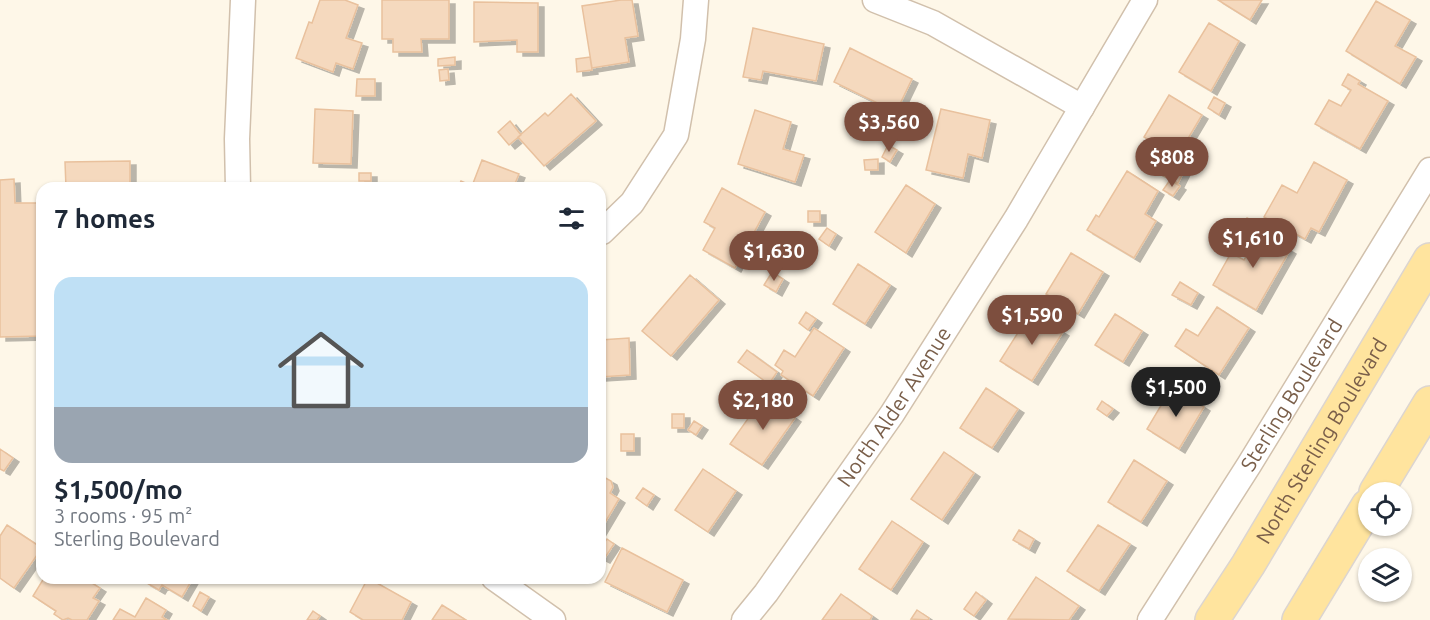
<!DOCTYPE html>
<meta charset="utf-8">
<style>
:root{--surface:#fff;--page:#f6f6f7;--text:#1f2937;--muted:#747a83;--accent:#7d4e3e}
body{margin:0;font-family:Ubuntu,sans-serif;background:var(--page);color:var(--text);height:100vh;display:flex;flex-direction:column;font-size:22px;white-space:nowrap}
*{box-sizing:border-box;margin:0}
p{font-size:20px;color:var(--muted)}
.icon{flex:none;width:33px;height:33px;fill:none;stroke:currentColor;stroke-width:2;stroke-linecap:round;stroke-linejoin:round}
.map{position:relative;flex:1;overflow:hidden}
.side{position:absolute;left:36px;top:182px;width:570px;height:402px;display:flex;flex-direction:column;background:var(--surface);border-radius:18px;box-shadow:0 2px 4px #0004}
.side>*{flex:none}
.controls{position:absolute;left:1358px;top:482px;display:grid;gap:12px}
.controls a{display:grid;place-items:center;width:54px;height:54px;border-radius:50%;background:var(--surface);box-shadow:0 2px 4px #0004;font-size:30px}
.price{position:absolute;translate:-50% -51px;padding:0 14px;border-radius:21px;background:var(--accent);color:#fff;font-size:20px;line-height:39px;filter:drop-shadow(0 2px 3px #0008)}
.price::after{content:'';position:absolute;left:50%;top:36px;width:18px;height:14px;margin-left:-9px;background:inherit;clip-path:polygon(0 0,100% 0,50% 100%)}
.price.current{background:#222;color:#fff}
ul{padding:0;list-style:none}
li{display:grid;align-content:center;gap:12px;height:318px;padding:0 18px}
li span{display:grid;place-items:center;height:186px;border-radius:18px;color:#555}
li>.icon{margin-inline-start:auto}
span .icon{width:108px;height:108px;fill:#fffc;stroke-width:1}
li b{font-size:26px}
h2{display:flex;justify-content:space-between;align-items:center;height:72px;padding:0 18px;font-size:26px}
.map>svg:first-child{display:block}
.building{fill:#f5d9be;stroke:#e9c19d;stroke-width:1.5;filter:url(#shadow)}
.lines{fill:none;stroke-linecap:round;stroke-linejoin:round}
.street-casing{stroke:#d1c0ac;stroke-width:27}
.primary-casing{stroke:#dcd5d0;stroke-width:36}
.street{stroke:#fff;stroke-width:24}
.primary{stroke:#ffe49e;stroke-width:33}
.labels{text-anchor:middle;stroke-width:4.5;stroke-linejoin:round;paint-order:stroke}
.street-label{font-size:21px;fill:#7a5f4a;stroke:#fffaf0}
</style>
<div class="map">
<svg width="1430" height="620" viewBox="0 0 1430 620">
<defs>
<filter id="shadow"><feDropShadow dx="6" dy="4" stdDeviation="0" flood-color="#0004"/></filter>
</defs>
<rect width="100%" height="100%" fill="#fef7e8"/>
<path class="building" d="M320,0h25l13,5 -12,33 16,5 -9,26 -17,-6 -3,9 -37,-14 13,-36 3,1z
M382,0h67v39h-28l1,13h-29v-13h-11z
M621,0h11l6,36 -13,2 4,24 -37,6 -10,-62z
M1218,0h44l-12,20z
M1376,1l34,19 -15,26 21,11 -16,27 -54,-33z
M474,2l64,1v49h-21v-12l-43,2z
M1209,23l30,18 -28,50 -32,-19z
M753,28l71,16 -8,37 -53,-10 -2,9 -18,-3z
M850,48l62,31 -16,33 -62,-30z
M455,57v8l-17,1v-7z
M590,57l2,13 -15,2 -1,-13z
M448,69l1,11 -9,1 -1,-11z
M1348,74l12,7 -2,3 30,17 -28,48 -45,-25 14,-24 12,6 10,-16 -9,-5z
M357,79h18v17h-19z
M571,94l25,27 -52,45 -26,-29 27,-24 3,3z
M1169,95l33,20 -25,42 -33,-20z
M1214,97l11,6 -6,12 -11,-7z
M315,109l38,2 -2,53 -38,-1z
M941,109l49,11 -8,38 -14,-4 -5,24 -37,-8z
M755,110l36,12 -8,27 21,6 -9,27 -57,-18z
M510,121l11,14 -12,10 -11,-13z
M888,145l9,5 -7,12 -8,-5z
M878,159v11h-13l-1,-10z
M482,160l37,14 -6,14h-55l3,-7 11,5z
M130,161v27h-64l-1,-26z
M1314,162l33,18 -28,52 -8,-4 -6,11 -41,-22 18,-32 15,8z
M1170,163l14,8 -6,12 -15,-7z
M1127,171l31,20 -13,23 11,7 -22,37 -47,-28 9,-15 3,2z
M359,173h12v8h-12z
M14,179l1,24h27v136l-1,-3 -41,1v-157z
M1170,180l10,6 -7,10 -10,-6z
M906,185l29,19 -29,49 -31,-21z
M722,188l43,24 -30,56 -32,-18 12,-22 -11,-6z
M808,211h12v11h-12z
M1247,218l17,9 -4,5 30,18 -34,60 -43,-25 18,-32 13,7 13,-24 -15,-9z
M827,228l9,6 -7,12 -10,-7z
M1071,253l32,19 -25,42 -32,-20z
M858,264l32,21 -25,39 -32,-20z
M772,272l11,7 -7,13 -12,-7z
M690,275l29,25 -48,56 -29,-25z
M1180,282l18,11 -7,12 -19,-10z
M1217,307l32,21 -30,47 -44,-29 11,-17 12,7z
M806,312l10,7 -8,11 -9,-7z
M1031,312l32,20 -31,49 -32,-20z
M1115,314l27,17 -19,31 -28,-17z
M814,328l30,20 -31,48 -32,-21 2,-4 -8,-6 9,-15 11,7z
M629,338l1,37 -30,2v-37z
M747,350l30,22 -8,12 -31,-22z
M1172,387l32,20 -25,42 -32,-20z
M986,388l32,21 -26,39 -32,-20z
M764,396l31,22 -33,47 -32,-21z
M1102,401l11,8 -6,7 -10,-7z
M672,414h12v14h-12z
M694,421l8,5 -6,9 -8,-5z
M621,434h13v17h-13z
M0,449l13,9 -9,13 -4,-2z
M944,452l30,21 -32,47 -31,-21z
M1134,460l33,21 -26,41 -33,-20z
M703,469l33,22 -28,41 -33,-22z
M600,475l11,6 2,6 -3,6 9,6 -19,32z
M643,488l11,7 -7,11 -11,-8z
M892,521l31,21 -32,48 -32,-21z
M7,525l35,23 -28,40 -14,-10v-42z
M1098,525l32,19 -31,47 -32,-20z
M1019,530l15,9 -5,10 -16,-9z
M607,539l7,5 -10,15 -4,-2v-9z
M622,548l61,32 -16,32 -62,-30z
M1036,577l43,29 -10,14 -61,-1z
M44,578h40l16,10 -7,10 6,3 -12,19h-15l-4,-2 -5,2 -9,-6 2,-3 -23,-15z
M147,578h46l-11,19 -20,-12 -3,5 -14,-8z
M368,578l43,24 -9,18h-39l-13,-8z
M200,592l9,5 -8,14 -8,-5z
M976,592l10,8 -12,16 -10,-7z
M841,594l31,22 -2,4h-48z
M146,598l20,12 -4,7 5,3h-54l7,-11 15,8z
M442,605l24,15h-34z
M917,610l12,8 -1,2 -17,-1z
M313,611l7,5 -3,4h-10z"/>
<g class="lines">
<g class="street-casing">
<g id="street">
<path d="M875,0l58,23 149,84"/>
<path d="M238,188l-1,-49 6,-139"/>
<path d="M602,232l30,-29 44,-68 17,-96 3,-39"/>
<path d="M494,578l59,42"/>
<path id="s1" d="M744,620l22,-27 126,-179 124,-195 129,-219"/>
<path id="s2" d="M1150,620l99,-155 181,-295"/>
</g>
</g>
<g class="primary-casing">
<g id="primary">
<path d="M1376,492l54,-89"/>
<path id="s3" d="M1212,620l36,-55 182,-305"/>
<path d="M1299,620l69,-114"/>
</g>
</g>
<use href="#street" class="street"/>
<use href="#primary" class="primary"/>
</g>
<g class="labels">
<g class="street-label">
<text dy="7" stroke="none"><textPath href="#s2" startOffset="266">Sterling Boulevard</textPath></text>
<text dy="7" stroke="none"><textPath href="#s1" startOffset="261">North Alder Avenue</textPath></text>
<text dy="7" stroke="none"><textPath href="#s3" startOffset="210">North Sterling Boulevard</textPath></text>
</g>
</g>
</svg>
<div class="controls">
<a><svg class="icon" aria-label="locate" viewBox="0 0 24 24"><circle cx="12" cy="12" r="6"/><path d="M12 2v4M12 18v4M2 12h4M18 12h4"/></svg></a>
<a><svg class="icon" aria-label="layers" viewBox="0 0 24 24"><path d="M12 4l9 5-9 5-9-5zM3 14l9 5 9-5"/></svg></a>
</div>
<b class="price" style="left:889px;top:153px">$3,560</b>
<b class="price" style="left:1172px;top:188px">$808</b>
<b class="price" style="left:1253px;top:269px">$1,610</b>
<b class="price" style="left:774px;top:282px">$1,630</b>
<b class="price" style="left:1032px;top:346px">$1,590</b>
<b class="price current" style="left:1176px;top:418px">$1,500</b>
<b class="price" style="left:763px;top:431px">$2,180</b>
<section class="side">
<h2>7 homes<svg class="icon" aria-label="filters" viewBox="0 0 24 24"><path d="M4 7h16M4 17h16"/><circle cx="9" cy="7" r="2"/><circle cx="15" cy="17" r="2"/></svg></h2>
<ul>
<li><span style="background:linear-gradient(#bfe0f5 70%,#9aa5b1 0)"><svg class="icon" aria-label="home" viewBox="0 0 24 24"><path d="M3 11l9-7 9 7M6 9v11h12V9"/></svg></span><div><b>$1,500/mo</b><p>3 rooms · 95 m²</p><p>Sterling Boulevard</p></div></li>
</ul>
</section>
</div>
